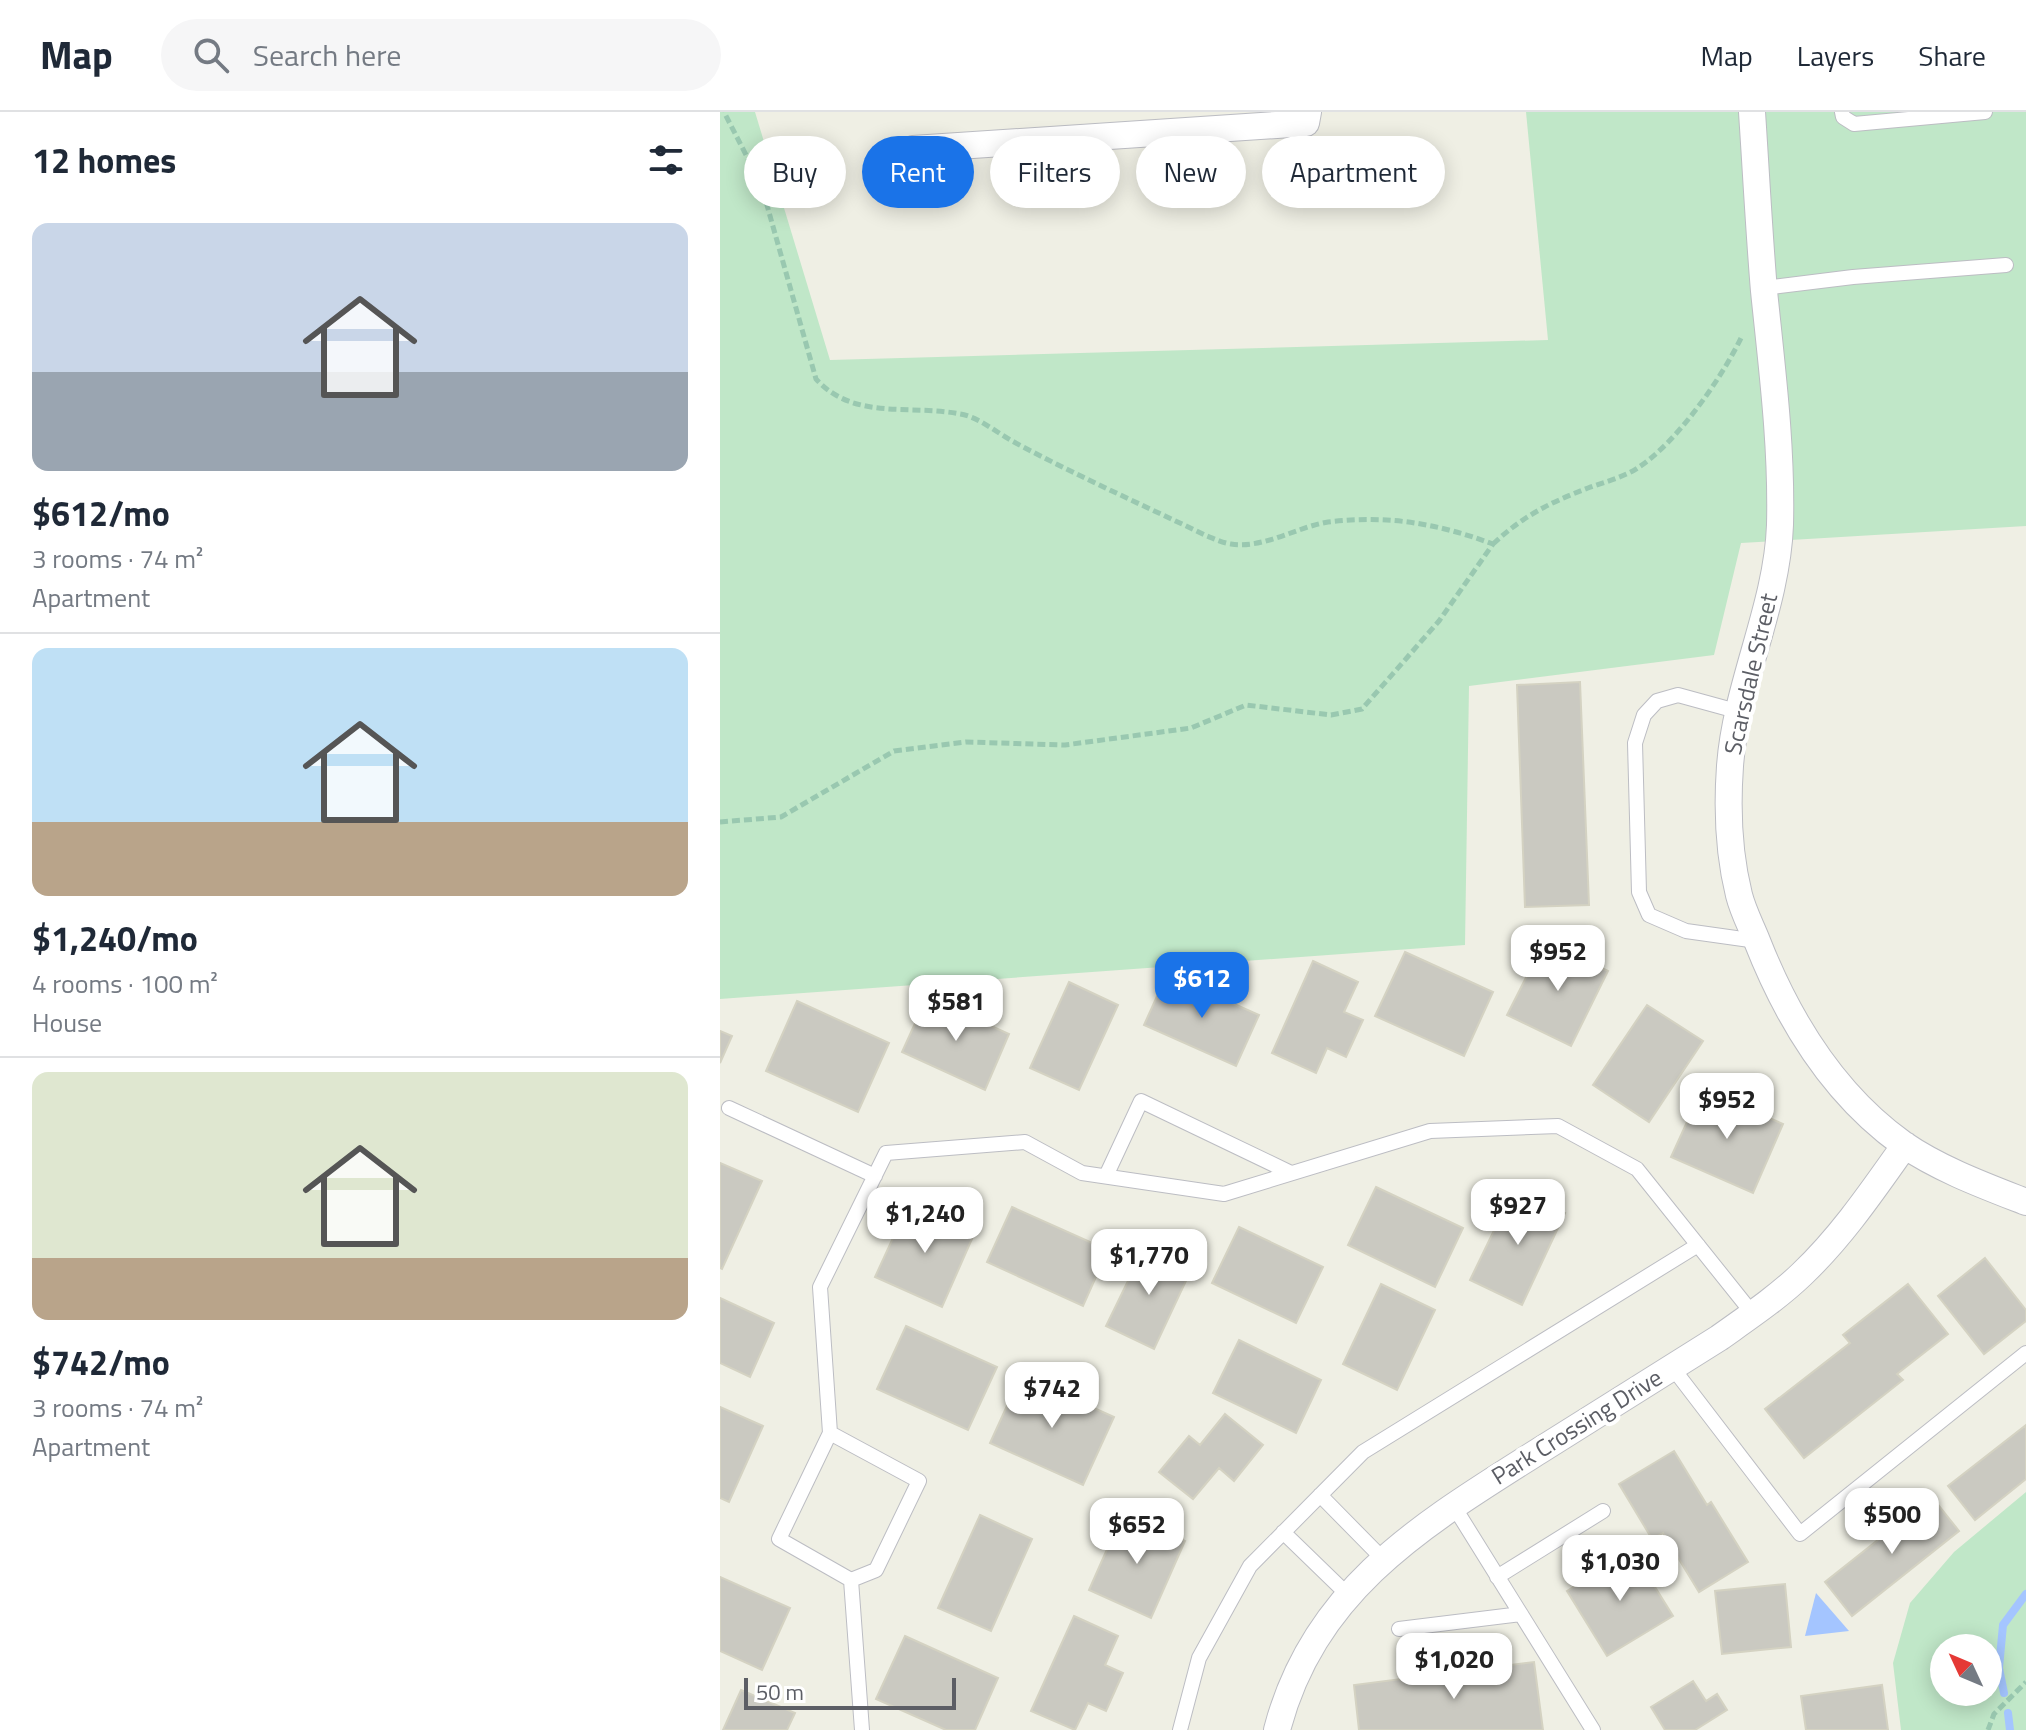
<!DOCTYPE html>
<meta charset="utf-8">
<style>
:root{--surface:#fff;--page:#f6f6f7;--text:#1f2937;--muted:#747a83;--line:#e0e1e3;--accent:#1a73e8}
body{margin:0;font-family:"Titillium Web",sans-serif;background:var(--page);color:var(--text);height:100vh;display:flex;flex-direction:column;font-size:30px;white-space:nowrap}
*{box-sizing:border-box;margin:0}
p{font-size:26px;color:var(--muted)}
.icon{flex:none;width:44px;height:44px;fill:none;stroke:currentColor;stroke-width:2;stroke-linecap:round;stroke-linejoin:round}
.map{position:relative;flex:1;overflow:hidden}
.drawer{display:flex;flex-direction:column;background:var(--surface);width:720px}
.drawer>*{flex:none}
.top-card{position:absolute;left:24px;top:24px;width:760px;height:72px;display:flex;gap:16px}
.needle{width:52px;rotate:314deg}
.controls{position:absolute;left:1210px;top:1522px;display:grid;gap:16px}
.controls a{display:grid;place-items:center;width:72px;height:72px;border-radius:50%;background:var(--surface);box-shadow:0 4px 20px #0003;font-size:40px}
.scale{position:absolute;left:24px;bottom:20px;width:212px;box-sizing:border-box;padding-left:8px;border:4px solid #5c5e65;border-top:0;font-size:22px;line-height:28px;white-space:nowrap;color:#5c5e65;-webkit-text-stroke:6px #fff;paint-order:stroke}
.price{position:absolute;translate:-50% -68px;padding:0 18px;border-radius:16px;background:#fff;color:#222;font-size:26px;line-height:52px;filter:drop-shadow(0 2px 4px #0008)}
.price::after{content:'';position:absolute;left:50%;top:48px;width:24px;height:18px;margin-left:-12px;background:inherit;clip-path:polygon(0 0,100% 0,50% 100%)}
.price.active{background:var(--accent);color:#fff}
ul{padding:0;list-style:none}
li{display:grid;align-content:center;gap:16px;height:424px;padding:0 32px}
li+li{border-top:2px solid var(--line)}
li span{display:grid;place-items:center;height:248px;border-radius:16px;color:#555}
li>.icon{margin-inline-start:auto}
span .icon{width:144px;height:144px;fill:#fffc;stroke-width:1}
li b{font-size:34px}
h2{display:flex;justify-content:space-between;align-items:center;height:96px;padding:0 32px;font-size:34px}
.tag{padding:0 28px;border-radius:36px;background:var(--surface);box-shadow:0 4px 20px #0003;font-size:28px;line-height:72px}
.tag.active{background:var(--accent);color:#fff}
header{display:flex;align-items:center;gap:48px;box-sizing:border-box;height:112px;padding:0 40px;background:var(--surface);border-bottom:2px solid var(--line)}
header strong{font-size:38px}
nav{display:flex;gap:44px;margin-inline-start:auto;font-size:28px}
.search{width:560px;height:72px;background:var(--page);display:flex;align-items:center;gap:20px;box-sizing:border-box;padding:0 28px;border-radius:44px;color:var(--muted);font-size:30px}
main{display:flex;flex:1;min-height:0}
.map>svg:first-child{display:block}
.green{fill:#c0e7c8;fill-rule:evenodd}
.water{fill:#a4c5ff}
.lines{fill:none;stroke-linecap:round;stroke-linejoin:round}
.stream{stroke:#a4c5ff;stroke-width:8}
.building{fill:#cac9c1;stroke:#d4d2c2;stroke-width:2}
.lane-casing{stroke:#bcbdc3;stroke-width:16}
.street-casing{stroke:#bcbdc3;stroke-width:28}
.path{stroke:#99c8b0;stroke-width:5;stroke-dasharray:8 4;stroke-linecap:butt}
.lane{stroke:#fff;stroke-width:14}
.street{stroke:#fff;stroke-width:26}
.labels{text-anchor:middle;stroke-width:8;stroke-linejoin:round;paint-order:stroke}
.street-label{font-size:24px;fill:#5c5e65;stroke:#fff}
</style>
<header>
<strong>Map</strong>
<div class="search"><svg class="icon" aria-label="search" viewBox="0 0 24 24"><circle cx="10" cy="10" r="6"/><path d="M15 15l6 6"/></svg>Search here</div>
<nav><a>Map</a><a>Layers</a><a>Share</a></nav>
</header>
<main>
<section class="drawer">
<h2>12 homes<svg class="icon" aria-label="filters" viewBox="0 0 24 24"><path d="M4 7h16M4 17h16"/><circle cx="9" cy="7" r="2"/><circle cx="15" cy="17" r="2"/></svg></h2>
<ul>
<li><span style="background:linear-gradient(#c9d6e8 60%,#9aa5b1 0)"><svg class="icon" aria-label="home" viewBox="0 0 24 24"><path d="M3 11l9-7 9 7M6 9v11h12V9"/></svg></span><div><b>$612/mo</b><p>3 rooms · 74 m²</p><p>Apartment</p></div></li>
<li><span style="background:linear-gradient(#bfe0f5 70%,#b9a48a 0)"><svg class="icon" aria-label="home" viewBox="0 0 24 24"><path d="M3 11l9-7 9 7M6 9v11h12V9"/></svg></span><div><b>$1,240/mo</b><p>4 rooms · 100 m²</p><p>House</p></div></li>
<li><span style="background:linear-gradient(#dfe7d0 75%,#b9a48a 0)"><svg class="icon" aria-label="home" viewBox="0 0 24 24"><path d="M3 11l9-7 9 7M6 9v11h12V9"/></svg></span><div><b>$742/mo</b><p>3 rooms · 74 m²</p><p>Apartment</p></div></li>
</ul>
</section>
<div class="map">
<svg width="1306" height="1618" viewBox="0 0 1306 1618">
<rect width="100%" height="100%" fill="#efefe4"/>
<path class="green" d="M0,0h35l75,248 718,-20 -22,-228h500v414l-285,17 -27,112 -245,31 -4,259 -745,54z
M1306,1380v238h-125l-8,-67 17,-60 44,-51zM1268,1536v44h-44v-44z"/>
<path class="water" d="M1096,1481l33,38 -44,5z"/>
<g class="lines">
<path class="stream" d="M1284,1581l-5,-25 4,-43 23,-31
M1288,1601l2,17"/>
</g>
<path class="building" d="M860,570l9,223 -64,2 -8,-222z
M825,828l63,31 -37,75 -64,-31z
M685,840l88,40 -29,64 -89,-40z
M593,849l45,21 -14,30 19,8 -17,37 -19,-9 -11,25 -44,-20z
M447,862l92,41 -23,51 -92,-41z
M349,870l49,23 -39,85 -49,-22z
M207,885l82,37 -24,56 -83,-38z
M77,889l92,42 -31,69 -92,-41z
M927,893l56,36 -54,81 -56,-37z
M0,919l12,5 -12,27z
M982,977l81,35 -30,69 -82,-36z
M0,1051l42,18 -40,88 -2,-1z
M656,1075l87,41 -28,59 -87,-42z
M794,1077l51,24 -43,92 -52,-25z
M189,1091l66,29 -33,75 -67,-30z
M292,1095l96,43 -25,56 -96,-44z
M519,1115l84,40 -27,56 -84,-40z
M425,1134l47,22 -38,81 -48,-23z
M1265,1146l41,52v11l-42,33 -46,-58z
M661,1172l54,26 -38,80 -54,-26z
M1188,1172l40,50 -51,40 6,6 -99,78 -39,-49 85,-66 -7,-8z
M0,1186l54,25 -24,54 -30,-14z
M186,1214l91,41 -29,63 -91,-41z
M519,1228l82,40 -25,53 -83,-40z
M301,1263l93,42 -31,68 -93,-42z
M0,1295l43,19 -34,76 -9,-4z
M505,1302l38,31 -29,36 -15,-13 -26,31 -34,-27 30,-36 11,9z
M1306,1313v54l-51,41 -27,-34z
M954,1339l33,54 4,-3 37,60 -49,30 -36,-59 -11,6 -33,-55z
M1212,1385l27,34 -107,85 -27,-34z
M403,1401l62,28 -34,77 -62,-28z
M260,1403l52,24 -41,92 -53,-23z
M912,1438l41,66 -66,40 -40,-65z
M0,1465l70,31 -28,62 -42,-19z
M1065,1472l6,63 -69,7 -7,-63z
M354,1504l44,20 -13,29 18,8 -17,38 -18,-8 -13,27 -44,-19z
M185,1524l93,42 -23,52h-29l-70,-31z
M814,1550l9,68h-184l-5,-45z
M973,1569l13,20 11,-7 10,16 -32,20h-30l-14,-23z
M1162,1573l6,45h-82l-5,-34z
M21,1578l54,23 -8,17h-64z"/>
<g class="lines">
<g class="lane-casing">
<path id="lane" d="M1122,0l1,5 11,7 131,-12
M1044,176l89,-11 153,-12
M1020,600l-62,-17 -21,6 -13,14 -9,28 4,149 10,23 37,16 71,10
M9,996l146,68
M386,1064l35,-75 148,71
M952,1255l128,167 226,-181
M110,1321l89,48 -43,89 -25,10
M600,1383l63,64
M733,1393l140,225
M563,1420l65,63
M777,1465l106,-66
M131,1468l-72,-41 51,-106 -10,-146 66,-134 139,-11 57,31 142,21 206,-63 128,-5 79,43 116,145
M131,1468l11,150
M679,1517l122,-15
M460,1618l19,-72 51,-92 113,-114 335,-207"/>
</g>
<g class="street-casing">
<path id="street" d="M1032,0c4,60 7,119 12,179 8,78 18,155 16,234 -3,82 -44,159 -50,241 -3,42 -1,89 9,129 4,16 12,31 18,46 31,79 76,153 146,203 36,25 82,42 123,58
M193,37l393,-26 2,-11
M557,1618c37,-142 147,-206 262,-279 60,-38 120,-75 180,-113 28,-20 58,-40 83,-64 40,-38 71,-84 103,-129"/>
</g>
<path class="path" d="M773,432c30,-28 56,-41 95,-56 16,-6 37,-11 51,-21 38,-25 83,-89 103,-131
M0,710l61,-5 113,-66 72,-9 99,3 126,-17 55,-23 85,10 31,-6 77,-88 54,-77c-57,-21 -105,-29 -165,-22 -31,5 -65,27 -97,22 -8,-1 -16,-5 -24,-8 -64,-31 -130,-60 -193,-94 -17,-9 -35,-25 -54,-28 -50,-10 -106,7 -144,-35l-55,-195 -37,-72
M1268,1618l6,-16 32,-32"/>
<use href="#lane" class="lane"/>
<use href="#street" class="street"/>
</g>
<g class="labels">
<g class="street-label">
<text transform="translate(1031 562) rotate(-77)" y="8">Scarsdale Street</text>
<text transform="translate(857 1315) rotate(-32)" y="8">Park Crossing Drive</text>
</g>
</g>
</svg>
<div class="controls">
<a><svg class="needle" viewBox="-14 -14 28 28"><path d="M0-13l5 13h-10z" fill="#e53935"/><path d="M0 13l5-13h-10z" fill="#747a83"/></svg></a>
</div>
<div class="scale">50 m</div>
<b class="price" style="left:838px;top:881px">$952</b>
<b class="price active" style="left:482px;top:908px">$612</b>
<b class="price" style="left:236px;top:931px">$581</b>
<b class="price" style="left:1007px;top:1029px">$952</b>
<b class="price" style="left:798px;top:1135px">$927</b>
<b class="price" style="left:205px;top:1143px">$1,240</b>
<b class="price" style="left:429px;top:1185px">$1,770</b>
<b class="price" style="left:332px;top:1318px">$742</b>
<b class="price" style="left:1172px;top:1444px">$500</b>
<b class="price" style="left:417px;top:1454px">$652</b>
<b class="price" style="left:900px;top:1491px">$1,030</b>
<b class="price" style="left:734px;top:1589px">$1,020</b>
<div class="top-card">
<a class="tag">Buy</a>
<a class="tag active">Rent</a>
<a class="tag">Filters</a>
<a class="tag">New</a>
<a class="tag">Apartment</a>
</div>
</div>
</main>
